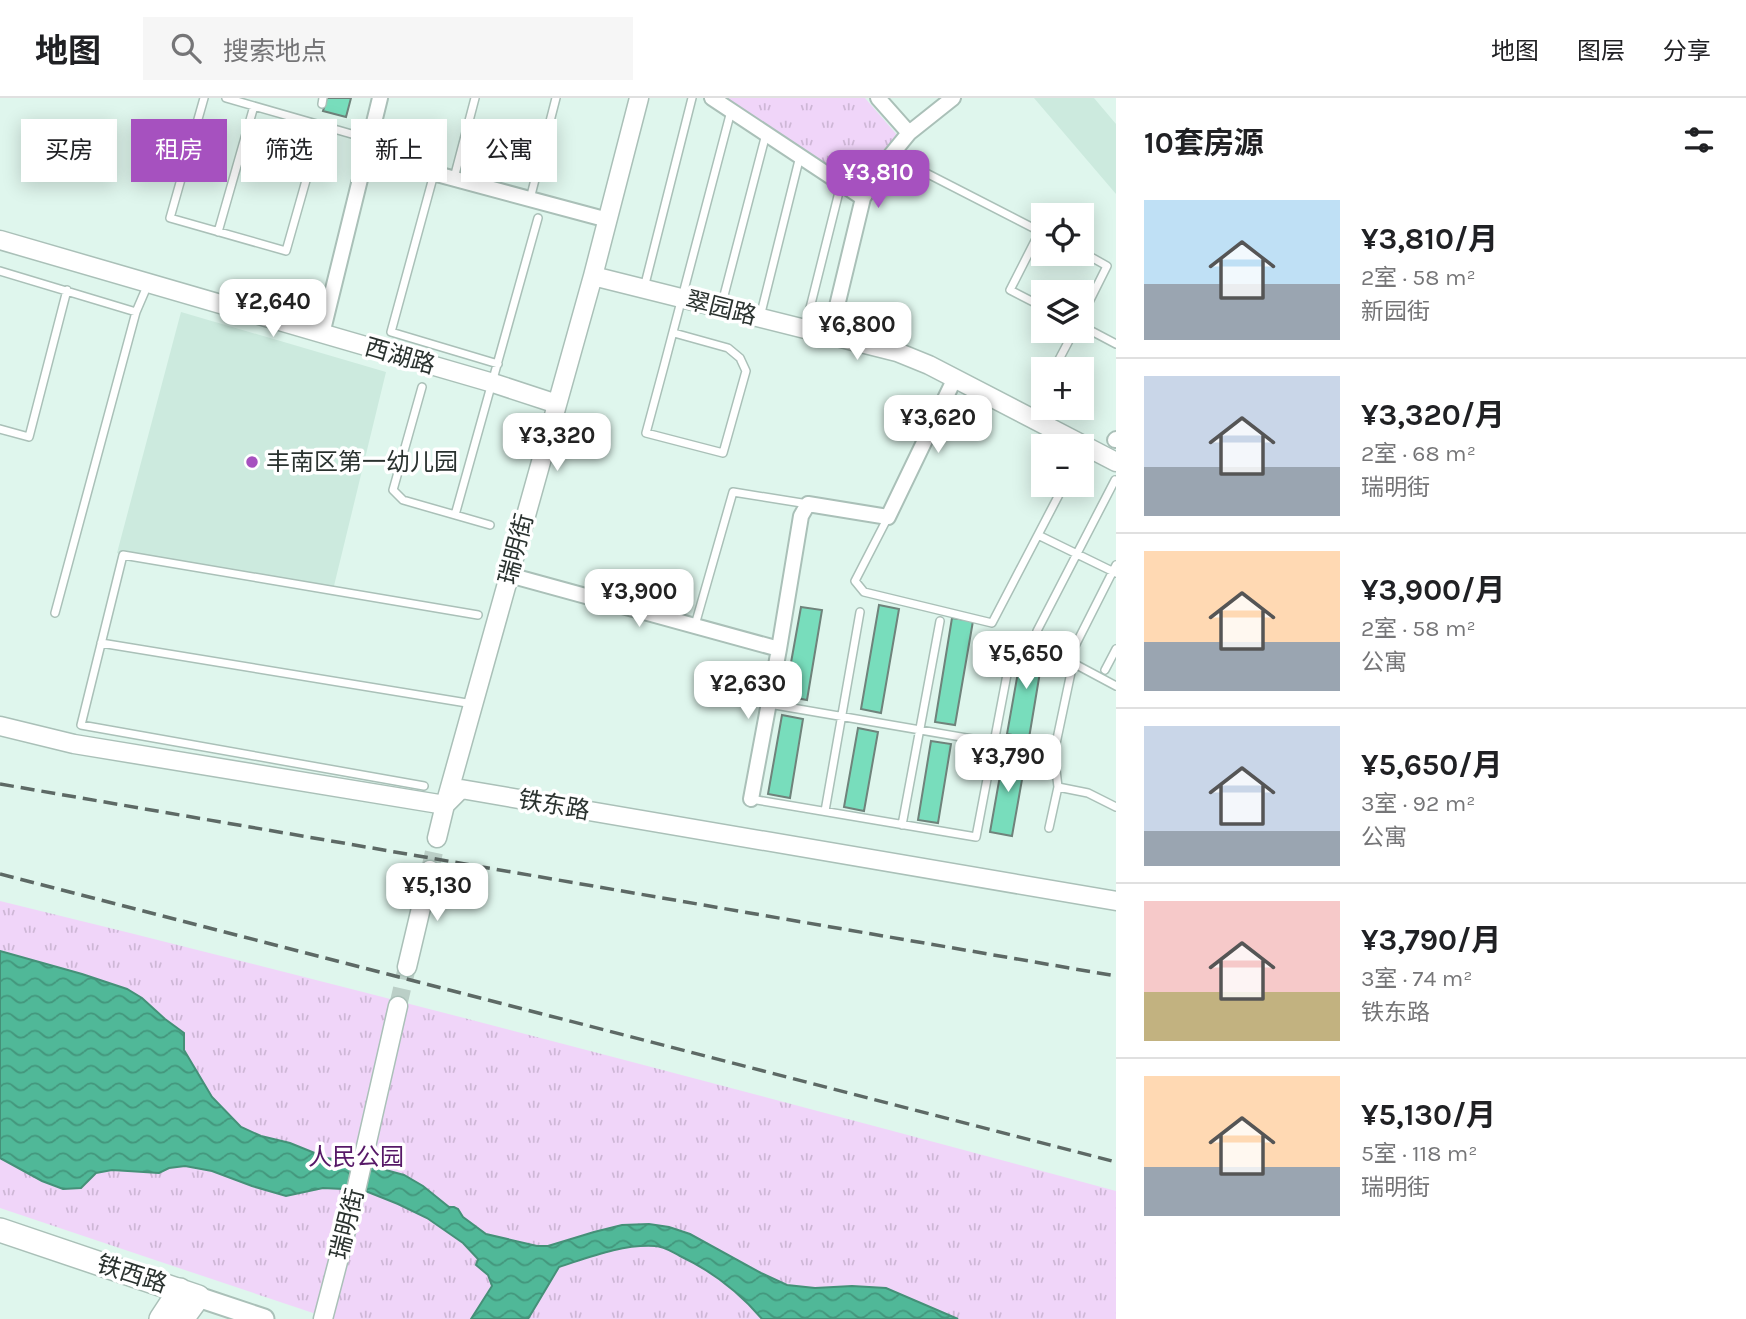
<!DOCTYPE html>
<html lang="zh">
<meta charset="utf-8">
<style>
:root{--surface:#fff;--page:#f6f6f6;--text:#202124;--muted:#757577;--line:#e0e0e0;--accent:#a651bf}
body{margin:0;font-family:Karla,"Noto Sans SC",sans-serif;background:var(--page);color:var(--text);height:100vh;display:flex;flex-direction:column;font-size:26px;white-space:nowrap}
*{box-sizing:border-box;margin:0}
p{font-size:23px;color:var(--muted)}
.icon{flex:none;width:38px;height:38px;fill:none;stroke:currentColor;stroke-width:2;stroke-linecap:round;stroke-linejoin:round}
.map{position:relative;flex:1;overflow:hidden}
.side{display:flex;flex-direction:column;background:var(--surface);width:630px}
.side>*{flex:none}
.hud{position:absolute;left:21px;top:21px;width:665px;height:63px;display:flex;gap:14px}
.fabs{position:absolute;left:1031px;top:105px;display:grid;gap:14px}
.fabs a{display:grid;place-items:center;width:63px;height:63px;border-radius:0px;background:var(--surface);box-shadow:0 4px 18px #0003;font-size:35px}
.price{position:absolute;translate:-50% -60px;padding:0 16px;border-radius:14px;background:#fff;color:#222;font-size:23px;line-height:46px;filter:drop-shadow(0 2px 4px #0008)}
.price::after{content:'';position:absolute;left:50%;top:42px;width:21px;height:16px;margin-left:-10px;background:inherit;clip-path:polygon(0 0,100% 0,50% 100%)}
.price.active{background:var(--accent);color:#fff}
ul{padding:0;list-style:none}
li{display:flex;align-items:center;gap:21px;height:175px;padding:0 28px}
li+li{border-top:2px solid var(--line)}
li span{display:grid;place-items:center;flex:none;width:196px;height:140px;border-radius:0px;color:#555}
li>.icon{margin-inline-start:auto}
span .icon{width:84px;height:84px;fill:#fffc;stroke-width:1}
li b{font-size:30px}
h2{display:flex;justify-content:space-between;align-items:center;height:84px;padding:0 28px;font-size:30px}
.tag{padding:0 24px;border-radius:0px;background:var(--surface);box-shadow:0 4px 18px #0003;font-size:24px;line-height:63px}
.tag.active{background:var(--accent);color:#fff}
header{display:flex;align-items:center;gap:42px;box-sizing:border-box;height:98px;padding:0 35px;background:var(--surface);border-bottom:2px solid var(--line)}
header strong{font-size:33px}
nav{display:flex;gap:38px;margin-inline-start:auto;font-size:24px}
.search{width:490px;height:63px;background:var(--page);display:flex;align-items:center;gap:18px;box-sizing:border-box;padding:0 24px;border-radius:0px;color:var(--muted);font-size:26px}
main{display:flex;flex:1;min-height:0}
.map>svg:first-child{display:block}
.built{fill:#cceade}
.park{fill:url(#park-tufts)}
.water{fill:url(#water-waves);stroke:#459078;stroke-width:2}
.building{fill:#78ddbc;stroke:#6f837b;stroke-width:2}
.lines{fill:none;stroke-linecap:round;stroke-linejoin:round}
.tertiary-tunnel{stroke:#bbcfc7;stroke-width:18;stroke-dasharray:18 9;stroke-linecap:butt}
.service-casing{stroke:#aac0b8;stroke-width:10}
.minor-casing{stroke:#aac0b8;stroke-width:18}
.tertiary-casing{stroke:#aac0b8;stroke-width:21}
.secondary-casing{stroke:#aac0b8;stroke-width:23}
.trunk-casing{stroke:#aac0b8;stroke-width:26}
.service{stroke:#fff;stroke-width:7}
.minor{stroke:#fff;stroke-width:14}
.tertiary{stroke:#fff;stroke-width:18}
.secondary{stroke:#fff;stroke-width:19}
.trunk{stroke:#fff;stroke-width:23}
.rail{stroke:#5d6965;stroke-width:3.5;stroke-dasharray:14 7;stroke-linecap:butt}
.poi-dot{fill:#a651bf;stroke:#fff;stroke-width:2.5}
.labels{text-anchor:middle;stroke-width:7;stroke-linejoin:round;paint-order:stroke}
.street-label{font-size:24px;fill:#2a322f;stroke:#fff}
.poi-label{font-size:24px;fill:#2a322f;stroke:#fff;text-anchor:start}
.park-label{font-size:24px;fill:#561867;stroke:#fff}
</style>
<header>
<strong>地图</strong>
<div class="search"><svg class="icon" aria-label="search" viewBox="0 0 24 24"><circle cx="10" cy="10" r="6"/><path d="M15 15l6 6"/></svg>搜索地点</div>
<nav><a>地图</a><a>图层</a><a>分享</a></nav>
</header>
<main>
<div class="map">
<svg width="1116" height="1221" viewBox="0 0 1116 1221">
<defs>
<pattern id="park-tufts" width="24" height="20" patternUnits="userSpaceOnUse" patternTransform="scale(1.75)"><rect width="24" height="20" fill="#f0d5f9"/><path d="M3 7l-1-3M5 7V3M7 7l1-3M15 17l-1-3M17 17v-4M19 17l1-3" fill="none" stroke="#ceb7d6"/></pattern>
<pattern id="water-waves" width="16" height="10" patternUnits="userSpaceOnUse" patternTransform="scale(1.75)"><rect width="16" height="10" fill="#50b898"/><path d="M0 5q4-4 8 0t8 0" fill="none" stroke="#43967c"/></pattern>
</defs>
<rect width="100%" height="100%" fill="#dff6ed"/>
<path class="built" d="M1034,0h60l22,26v70z
M181,214l205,60 -53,218 -216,-37z"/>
<path class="park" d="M715,0h150l33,38 -46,54z
M0,803c373,91 745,190 1116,290v128h-785l-331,-111z"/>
<path class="water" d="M0,853l82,23 45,15 15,9 23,21 19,14v17l28,47 29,30 20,9 29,7 37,15 44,8 33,9 19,11 26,21h5l4,2 5,8 23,17 51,12h11l46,-14 28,-7 27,-1 20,3 21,7 71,39 26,12 28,3 37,-2 34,2 72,31h-196c-23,-27 -50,-48 -82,-63 -8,-4 -16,-10 -25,-10 -33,-2 -65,11 -96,21l-31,52h-57l21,-33 -4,-11 -12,-10 2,-6 -15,-16 -36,-25 -29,-14 -35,-14 -40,-2 -37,8 -34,-10 -40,-15 -27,-5 -16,2 -10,5 -47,-3 -16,3 -15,15 -18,1 -21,-8 -42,-23z"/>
<path class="building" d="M327,0h24l-5,19 -23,-6z
M879,507l20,4 -18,104 -20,-4z
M801,509l21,3 -15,90 -22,-4z
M952,520l21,3 -18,104 -20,-3z
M1023,546l21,4 -15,90 -22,-4z
M782,617l21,4 -13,79 -22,-4z
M858,630l20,4 -14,79 -20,-4z
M931,643l20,3 -13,79 -20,-3z
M1004,655l22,4 -14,79 -22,-4z"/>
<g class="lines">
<path class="tertiary-tunnel" d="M430,772l7,-32
M398,908l9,-39"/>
<g class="service-casing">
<path id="service" d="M204,0l-34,120 116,33 36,-127
M226,0l143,41
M322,6l1,-6
M891,57l152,78
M434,76l-43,158 107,32
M454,80l21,-80
M530,101l26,-101
M1040,133l-30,59 33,17
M218,134l36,-126
M1082,154l25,14 -25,50
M0,173l136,41
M644,190l48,-190
M721,209l45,-173
M760,219l40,-161
M1082,228l34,18
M805,230l36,-144
M674,235l54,15 12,10 6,13 -23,82 -77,-20c29,-107 57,-214 85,-322
M1054,271l20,-38
M422,289l-29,103 10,10 87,25
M1038,304l5,-10
M0,331l29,8 38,-147
M455,417l83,-297
M888,419l-33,64 9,11 128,31 72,-138
M1038,437l78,38
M55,515l81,-301 12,-28
M695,527l38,-133 75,12
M1037,533l78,-151
M101,545l372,61
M1073,552l43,-85
M1105,572l11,-21
M769,606l285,49
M424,688l-343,-61 42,-170 355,60
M1058,689l30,6 28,14
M751,701l225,38 37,-194
M825,713l35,-199
M902,727l38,-204
M1049,730l9,-41 -4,-34 19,-90 43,23"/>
</g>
<g class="minor-casing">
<path id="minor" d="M712,0l151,100
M878,0l31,35
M366,57l242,65
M322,236l58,-236
M830,237l33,-137 28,-43 18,-22 44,-35
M1115,342l1,-1
M509,477l270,74
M751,701l28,-150 22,-133 7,-12 80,13 67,-139"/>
</g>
<g class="tertiary-casing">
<path id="tertiary" d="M0,142l493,143 64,21
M593,178l304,76 32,13 187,97
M0,628l74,18 371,61 16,-16 655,112
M437,740l8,-33 148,-529 46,-178
M407,869l23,-97
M323,1221l29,-111 46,-202"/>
</g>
<g class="secondary-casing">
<path id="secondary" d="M198,1199l66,22"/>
</g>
<g class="trunk-casing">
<path id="trunk" d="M0,1132l198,67 -16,22
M161,1221l19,-29"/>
</g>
<use href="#service" class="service"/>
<use href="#minor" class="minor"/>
<use href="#tertiary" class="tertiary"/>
<use href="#secondary" class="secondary"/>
<use href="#trunk" class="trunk"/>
<path class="rail" d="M0,686l1116,192
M0,776l1116,288"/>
</g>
<circle class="poi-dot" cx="252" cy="364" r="7"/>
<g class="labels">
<g class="street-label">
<text transform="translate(721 210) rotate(14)" y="8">翠园路</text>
<text transform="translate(400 258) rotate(16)" y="8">西湖路</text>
<text transform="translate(516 451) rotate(-75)" y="8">瑞明街</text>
<text transform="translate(554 707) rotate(10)" y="8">铁东路</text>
<text transform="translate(347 1126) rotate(-76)" y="8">瑞明街</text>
<text transform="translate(132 1176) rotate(18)" y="8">铁西路</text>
</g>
<g class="poi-label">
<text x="266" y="372">丰南区第一幼儿园</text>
</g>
<g class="park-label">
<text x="356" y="1067">人民公园</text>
</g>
</g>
</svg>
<div class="fabs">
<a><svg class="icon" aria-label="locate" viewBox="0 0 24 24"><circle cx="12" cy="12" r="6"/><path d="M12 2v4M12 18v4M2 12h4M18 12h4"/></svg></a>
<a><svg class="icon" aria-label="layers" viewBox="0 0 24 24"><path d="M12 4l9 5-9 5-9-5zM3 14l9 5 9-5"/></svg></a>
<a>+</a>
<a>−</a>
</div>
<b class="price active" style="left:878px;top:112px">¥3,810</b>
<b class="price" style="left:273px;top:241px">¥2,640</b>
<b class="price" style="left:857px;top:264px">¥6,800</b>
<b class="price" style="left:938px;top:357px">¥3,620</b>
<b class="price" style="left:557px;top:375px">¥3,320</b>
<b class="price" style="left:639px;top:531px">¥3,900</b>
<b class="price" style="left:1026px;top:593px">¥5,650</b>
<b class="price" style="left:748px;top:623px">¥2,630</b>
<b class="price" style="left:1008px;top:696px">¥3,790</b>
<b class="price" style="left:437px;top:825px">¥5,130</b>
<div class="hud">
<a class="tag">买房</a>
<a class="tag active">租房</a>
<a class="tag">筛选</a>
<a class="tag">新上</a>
<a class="tag">公寓</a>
</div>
</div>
<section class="side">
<h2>10套房源<svg class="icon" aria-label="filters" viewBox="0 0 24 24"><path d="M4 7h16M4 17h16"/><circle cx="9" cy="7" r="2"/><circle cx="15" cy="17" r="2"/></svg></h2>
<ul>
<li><span style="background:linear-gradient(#bfe0f5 60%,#9aa5b1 0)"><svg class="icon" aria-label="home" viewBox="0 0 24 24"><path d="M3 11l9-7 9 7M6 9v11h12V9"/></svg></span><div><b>¥3,810/月</b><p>2室 · 58 m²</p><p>新园街</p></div></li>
<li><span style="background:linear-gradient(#c9d6e8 65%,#9aa5b1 0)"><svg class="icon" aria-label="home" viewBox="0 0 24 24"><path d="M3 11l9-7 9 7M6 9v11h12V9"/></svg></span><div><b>¥3,320/月</b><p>2室 · 68 m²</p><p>瑞明街</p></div></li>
<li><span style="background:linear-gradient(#ffd9b3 65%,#9aa5b1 0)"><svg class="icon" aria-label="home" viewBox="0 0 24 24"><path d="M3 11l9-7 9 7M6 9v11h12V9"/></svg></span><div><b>¥3,900/月</b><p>2室 · 58 m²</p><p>公寓</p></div></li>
<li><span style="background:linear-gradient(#c9d6e8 75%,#9aa5b1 0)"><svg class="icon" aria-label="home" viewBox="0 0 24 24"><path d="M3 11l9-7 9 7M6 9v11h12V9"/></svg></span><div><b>¥5,650/月</b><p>3室 · 92 m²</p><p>公寓</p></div></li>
<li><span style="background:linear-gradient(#f6c9c9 65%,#c2b280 0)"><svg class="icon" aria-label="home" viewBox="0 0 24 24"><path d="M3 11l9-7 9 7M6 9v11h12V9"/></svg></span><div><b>¥3,790/月</b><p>3室 · 74 m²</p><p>铁东路</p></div></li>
<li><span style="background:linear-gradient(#ffd9b3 65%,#9aa5b1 0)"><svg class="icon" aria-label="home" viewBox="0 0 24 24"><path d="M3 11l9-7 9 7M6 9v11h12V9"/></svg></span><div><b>¥5,130/月</b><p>5室 · 118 m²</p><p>瑞明街</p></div></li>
</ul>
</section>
</main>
